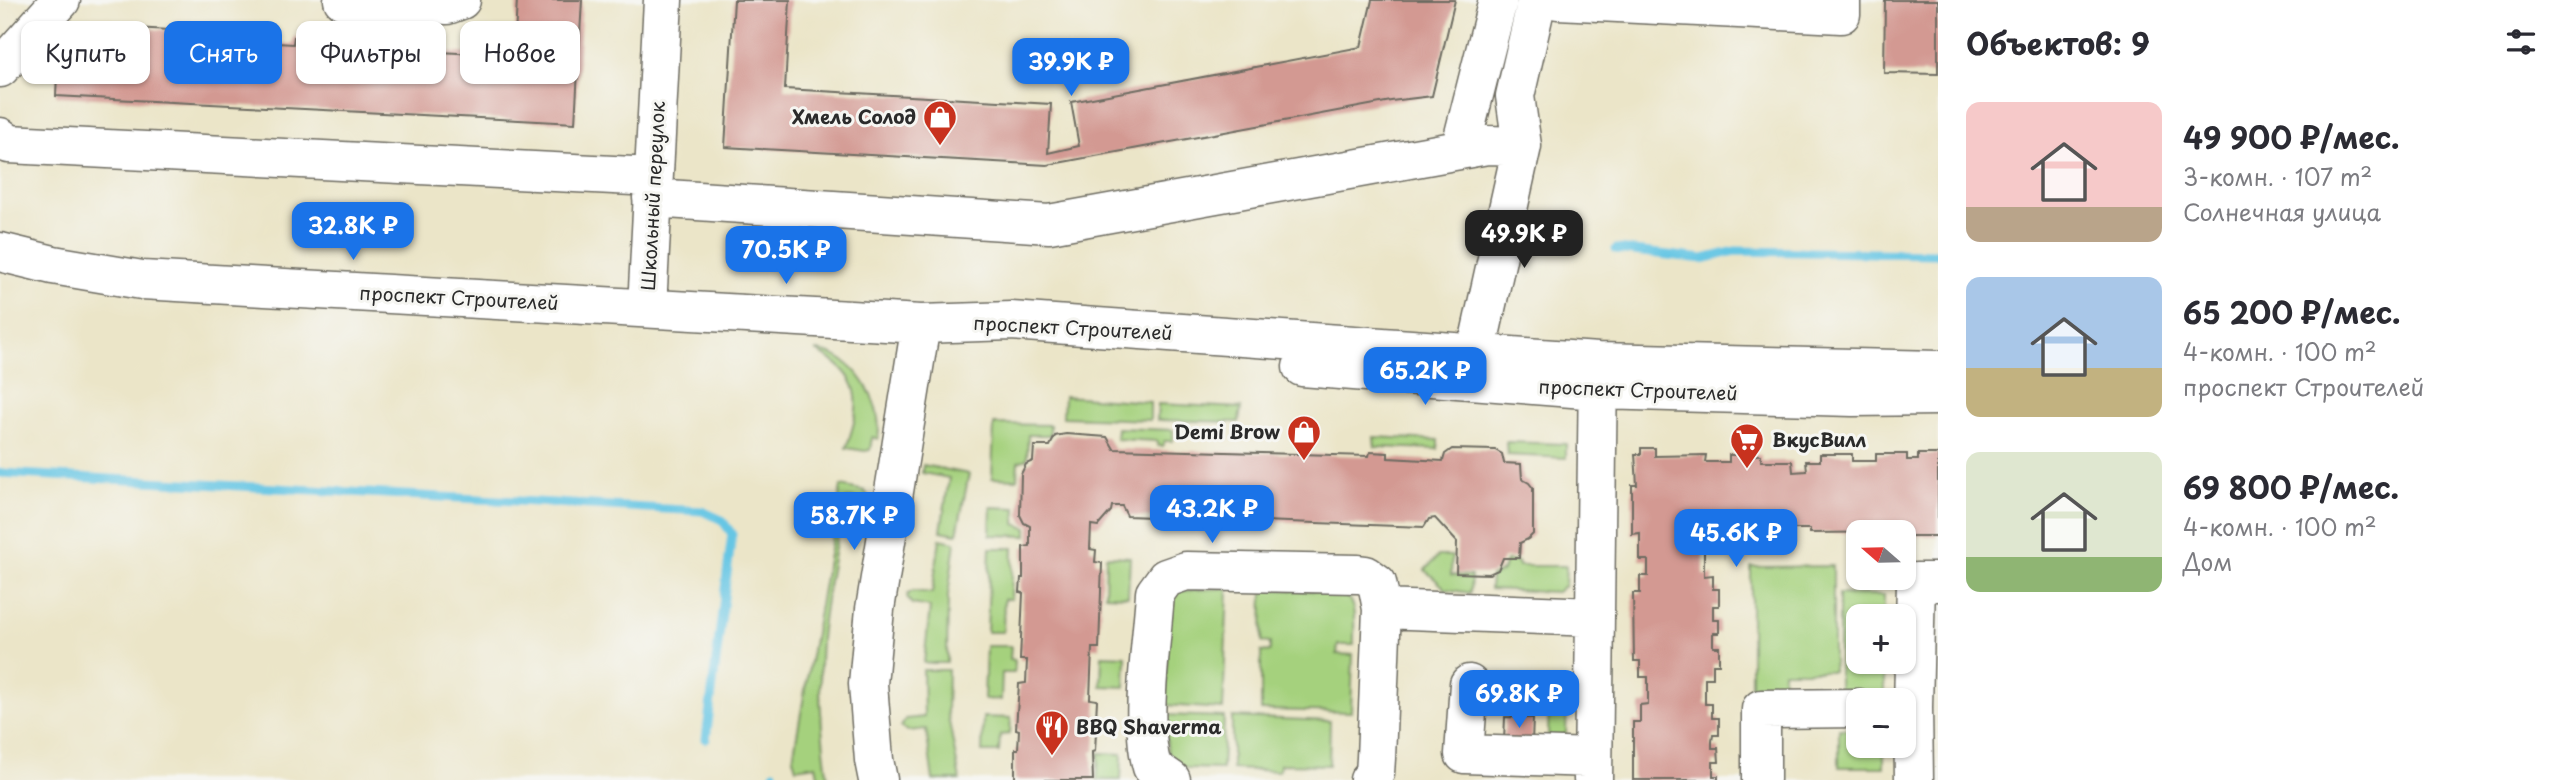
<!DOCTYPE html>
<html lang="ru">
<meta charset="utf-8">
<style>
:root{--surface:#fff;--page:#f7f7f7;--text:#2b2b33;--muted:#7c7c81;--accent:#1a73e8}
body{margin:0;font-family:"Playpen Sans",sans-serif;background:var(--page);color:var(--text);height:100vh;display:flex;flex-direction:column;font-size:26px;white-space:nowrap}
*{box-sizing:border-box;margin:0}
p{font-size:23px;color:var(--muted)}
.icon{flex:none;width:38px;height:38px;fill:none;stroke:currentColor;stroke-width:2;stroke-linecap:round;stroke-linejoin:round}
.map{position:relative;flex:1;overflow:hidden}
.details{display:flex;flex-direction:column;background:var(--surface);width:630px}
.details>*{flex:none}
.hud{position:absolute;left:21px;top:21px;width:665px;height:63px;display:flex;gap:14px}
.needle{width:46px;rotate:290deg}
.buttons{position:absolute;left:1846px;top:520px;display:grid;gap:14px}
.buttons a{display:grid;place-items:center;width:70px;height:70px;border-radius:14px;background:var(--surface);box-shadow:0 2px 5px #0004;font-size:35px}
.price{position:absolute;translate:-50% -60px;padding:0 16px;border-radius:14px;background:var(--accent);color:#fff;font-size:23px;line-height:46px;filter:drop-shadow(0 2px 4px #0008)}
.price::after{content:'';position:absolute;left:50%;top:42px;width:21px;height:16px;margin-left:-10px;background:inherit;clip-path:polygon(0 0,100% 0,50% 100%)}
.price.active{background:#222;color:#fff}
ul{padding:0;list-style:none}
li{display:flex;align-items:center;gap:21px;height:175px;padding:0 28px}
li span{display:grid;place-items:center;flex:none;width:196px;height:140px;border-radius:14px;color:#555}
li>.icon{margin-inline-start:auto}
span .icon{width:84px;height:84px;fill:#fffc;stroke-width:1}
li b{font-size:30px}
h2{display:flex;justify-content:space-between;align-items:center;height:84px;padding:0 28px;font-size:30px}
.tag{padding:0 24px;border-radius:14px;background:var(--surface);box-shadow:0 2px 5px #0004;font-size:24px;line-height:63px}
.tag.active{background:var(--accent);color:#fff}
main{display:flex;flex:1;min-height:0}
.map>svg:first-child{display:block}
.green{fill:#a5d17d;stroke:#687e54;stroke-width:2}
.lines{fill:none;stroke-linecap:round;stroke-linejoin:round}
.stream{stroke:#66c6e4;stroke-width:9}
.building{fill:#d39992}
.minor-casing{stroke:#6e6c62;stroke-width:41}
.minor{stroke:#fff;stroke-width:38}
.labels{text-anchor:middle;stroke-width:6;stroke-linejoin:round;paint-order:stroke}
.poi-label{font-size:19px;font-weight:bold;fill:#2b2b2b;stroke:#f6f6f2;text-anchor:end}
.street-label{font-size:19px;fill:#2b2b2b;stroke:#f6f6f2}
</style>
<main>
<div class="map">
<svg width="1938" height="780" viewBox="0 0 1938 780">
<rect width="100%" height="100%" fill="#f6f6f2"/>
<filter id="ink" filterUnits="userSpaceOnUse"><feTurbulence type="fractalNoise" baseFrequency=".0143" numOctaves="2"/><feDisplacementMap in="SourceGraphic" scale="14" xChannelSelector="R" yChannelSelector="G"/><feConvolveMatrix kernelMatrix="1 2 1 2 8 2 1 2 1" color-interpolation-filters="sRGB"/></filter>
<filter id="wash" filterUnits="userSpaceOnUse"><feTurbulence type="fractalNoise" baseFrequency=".00686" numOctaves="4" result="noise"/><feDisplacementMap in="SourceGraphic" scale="28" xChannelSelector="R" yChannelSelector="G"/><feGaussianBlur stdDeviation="1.57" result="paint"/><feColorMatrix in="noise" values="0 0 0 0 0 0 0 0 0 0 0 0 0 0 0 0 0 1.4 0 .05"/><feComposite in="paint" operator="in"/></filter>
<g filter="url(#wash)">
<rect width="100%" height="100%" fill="#ebe5c8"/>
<path class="green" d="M816,351c39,2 68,52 62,88l-6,-2 -2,13 -5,1 -19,-3c17,-47 17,-73 -30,-97z
M1064,396l86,6v18l-87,-3z
M1158,404l83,4 -2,14 -82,-2z
M994,424l56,1v10h-22l-1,24 -9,3 -1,17 -25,-1z
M1117,428l56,2v11h-9l-1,5h-5l-1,-5 -41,-2z
M1374,437l64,3v9l-63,-2z
M1506,442l60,2v14l-59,-3z
M923,465l46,9 -12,60 -16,-3 8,-53 -27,-5z
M841,486l24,5 3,5 -1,7 -16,-5 -7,2c-8,46 -19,93 -23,139 -3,48 0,94 7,141h-9l-3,-15 -20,3 -3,-10z
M991,507l25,1 -1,16 12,4v8l-37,-1z
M940,539l15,3 -7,54 -1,67h-23l6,-56 -18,-3 -5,-6 1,-4 5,-3 19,2z
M990,548h23l-2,51h-7l-1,33h-16z
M1106,556l24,1 -2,39 -23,-1z
M1438,556h14l-1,19 20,1 -1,17 -24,-4 -21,-19z
M1506,561l12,1 1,4h47l-1,19 -8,7 -67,-3 1,-13 12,-5z
M1833,566v105h-50l-1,29h-31v-133z
M1228,588l-5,121 -58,-4 4,-98 8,-16z
M1263,589l75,3c22,5 15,36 16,53h-16l-1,9 16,1 -2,57 -90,-2v-58l9,-1v-8l-8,-1z
M1839,594l45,1v21h-26v46h26v38h-45z
M986,646h25l-1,13 5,1 -1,13h-12l-1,27 -17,-1z
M1102,655l24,1 -1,31 -24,-1z
M923,670h25l-1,41 13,69h-27l-7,-51 -18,2 -7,-4 5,-8 18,-2z
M1549,699l18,1 -1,34 -8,4 -10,-1z
M1165,715l59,2 -2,52 -35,-1 -19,-9z
M983,717l28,1 -1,16 -10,1 -1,17h-17z
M1232,717l98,4 -1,44 -49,-1 -1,7 -47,-2z
M1839,729h19v17h26v21h-45z
M1099,753l23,1 -1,26h-24z"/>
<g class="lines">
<path class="stream" d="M1616,249l87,10 32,-8 203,3
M0,473l702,38 20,9 10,14 -26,205
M773,780l1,-7"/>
</g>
<g id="blocks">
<path class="building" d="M517,0h65l-7,123 -519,-27 3,-64 75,3 1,-7 34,2v7l124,7 1,-7 35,2 -1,7 186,10z
M734,0h56l-5,89 266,15 -3,49 31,-7 -8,-44 290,-55 11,-47h83l-23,96 -41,5 -344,64 -322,-18z
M1885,0h53v74l-54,-1z
M1066,434l41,3 7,12 255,7 1,-4 18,1v5l55,3 2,-7 7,-5 43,1 7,4 2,9 17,1 1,15 7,4 4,5v46l-5,5 -8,4 -1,15h-16l-5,12 -9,4 -33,-1 1,-31 -22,-24 -6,1 -5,8 -297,-11 -5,-10h-10l-1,5 -13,15 -7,-1 -1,24 6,1 -1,12 7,1 -3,85h-7l-2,51 7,1 -1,19 -3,1v12h3l-1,19 -3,1 1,28h-78v-31h3l1,-19 -3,-1 3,-45 7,-1 1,-23h-7l3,-67 -3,-1 1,-14h2v-31l7,-1v-20l-6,-3 -4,-8 1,-41 5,-10 7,-3 1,-15h16l5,-10z
M1641,448h14v8l51,-1 -1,7h24v-7h32v6h31l1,11 14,-1 -1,-10h14v-7h32v7h24v-7h31v6h11v-6h20v82h-34v-4l-94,1v-4h-34v6h-17v-6h-12v6h-14l1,-7 -16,1 -14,14v33l9,-1v14h6v17h-6v14h6v13h-6v14h6v17h-6v14h-8v26h7v14h7v17h-6l-1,6v7h6l1,14h-6v14h5v4h-85v-58h7v-17l8,-1v-27h-8v-16h-6l-1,-68h7v-17h8v-16h-8v-27l-8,1v-49h5l-2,-31h6z
M1505,717l28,1 -1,24 -28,-1z"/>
</g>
</g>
<g filter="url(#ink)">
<use href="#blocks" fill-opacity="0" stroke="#6e6c62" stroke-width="2"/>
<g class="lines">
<g class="minor-casing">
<path id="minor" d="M343,0l104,5 14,-5
M1558,0l283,14v-14
M0,68l61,-68
M0,137l9,7 644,33
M1460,150l38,-150
M652,198l397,26 438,-79 35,1
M0,252l53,13 89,15 779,44 90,-3 587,41 340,8
M647,308l16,-308
M1302,367l296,23 255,7 85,-1
M1471,376l51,-230 -7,-50 22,-96
M1382,609l213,8
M1469,684l-5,70 129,4
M1913,707l1,73
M1904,708l9,-1 3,-125h22
M878,780l-4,-20 -6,-76 7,-75 46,-285
M1171,780l-19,-13c-13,-45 0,-125 3,-174l11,-15 20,-7 172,3 8,1 11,8 5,26 -6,149 -1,15 -6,7
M1593,780l5,-414
M1761,780v-71l97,-1"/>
</g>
<use href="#minor" class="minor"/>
</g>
</g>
<defs>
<g id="shop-pin" transform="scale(1.75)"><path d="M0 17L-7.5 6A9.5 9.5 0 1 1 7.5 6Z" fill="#c8321e" stroke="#f6f6f2"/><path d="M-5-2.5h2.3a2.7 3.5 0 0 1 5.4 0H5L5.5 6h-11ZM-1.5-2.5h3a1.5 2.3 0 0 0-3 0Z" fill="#fff"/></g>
<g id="supermarket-pin" transform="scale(1.75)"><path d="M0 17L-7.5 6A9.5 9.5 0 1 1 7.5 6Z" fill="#c8321e" stroke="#f6f6f2"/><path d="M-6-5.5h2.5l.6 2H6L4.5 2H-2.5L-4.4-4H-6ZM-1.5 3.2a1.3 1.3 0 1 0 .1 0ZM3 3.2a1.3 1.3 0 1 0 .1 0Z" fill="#fff"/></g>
<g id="restaurant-pin" transform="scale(1.75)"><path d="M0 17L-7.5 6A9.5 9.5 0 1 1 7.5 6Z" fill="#c8321e" stroke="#f6f6f2"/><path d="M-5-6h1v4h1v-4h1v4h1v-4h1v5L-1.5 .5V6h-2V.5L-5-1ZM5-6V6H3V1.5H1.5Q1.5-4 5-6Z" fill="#fff"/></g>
</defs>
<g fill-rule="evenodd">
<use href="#shop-pin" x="940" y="117"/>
<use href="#shop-pin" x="1304" y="432"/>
<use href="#supermarket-pin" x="1747" y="440"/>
<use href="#restaurant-pin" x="1052" y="727"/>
</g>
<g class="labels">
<g class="poi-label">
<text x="916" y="124">Хмель Солод</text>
<text x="1280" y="439">Demi Brow</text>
<text x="1772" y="447" text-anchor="start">ВкусВилл</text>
<text x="1076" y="734" text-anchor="start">BBQ Shaverma</text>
</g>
<g class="street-label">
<text transform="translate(653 196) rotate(-87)" y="7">Школьный переулок</text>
<text transform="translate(459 298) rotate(3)" y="7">проспект Строителей</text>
<text transform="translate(1073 328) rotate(3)" y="7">проспект Строителей</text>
<text transform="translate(1638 390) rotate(2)" y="7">проспект Строителей</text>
</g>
</g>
</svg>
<div class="buttons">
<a><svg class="needle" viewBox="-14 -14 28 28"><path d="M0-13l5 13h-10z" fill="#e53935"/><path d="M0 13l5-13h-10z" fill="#7c7c81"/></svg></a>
<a>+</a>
<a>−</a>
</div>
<b class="price" style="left:1071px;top:98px">39.9K ₽</b>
<b class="price" style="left:353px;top:262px">32.8K ₽</b>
<b class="price active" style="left:1524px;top:270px">49.9K ₽</b>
<b class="price" style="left:786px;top:286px">70.5K ₽</b>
<b class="price" style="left:1425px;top:407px">65.2K ₽</b>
<b class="price" style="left:1212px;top:545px">43.2K ₽</b>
<b class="price" style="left:854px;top:552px">58.7K ₽</b>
<b class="price" style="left:1736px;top:569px">45.6K ₽</b>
<b class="price" style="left:1519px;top:730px">69.8K ₽</b>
<div class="hud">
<a class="tag">Купить</a>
<a class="tag active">Снять</a>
<a class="tag">Фильтры</a>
<a class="tag">Новое</a>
</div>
</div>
<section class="details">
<h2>Объектов: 9<svg class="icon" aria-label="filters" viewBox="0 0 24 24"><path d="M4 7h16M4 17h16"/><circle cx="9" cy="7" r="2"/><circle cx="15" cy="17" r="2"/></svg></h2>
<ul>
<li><span style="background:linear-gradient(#f6c9c9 75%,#b9a48a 0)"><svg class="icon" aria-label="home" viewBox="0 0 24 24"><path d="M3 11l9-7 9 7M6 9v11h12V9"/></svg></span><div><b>49 900 ₽/мес.</b><p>3-комн. · 107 m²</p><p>Солнечная улица</p></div></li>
<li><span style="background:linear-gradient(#a9c7e8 65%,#c2b280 0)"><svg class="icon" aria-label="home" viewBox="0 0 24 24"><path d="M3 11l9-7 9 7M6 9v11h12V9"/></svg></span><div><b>65 200 ₽/мес.</b><p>4-комн. · 100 m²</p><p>проспект Строителей</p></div></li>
<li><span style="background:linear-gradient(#dfe7d0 75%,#8fb573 0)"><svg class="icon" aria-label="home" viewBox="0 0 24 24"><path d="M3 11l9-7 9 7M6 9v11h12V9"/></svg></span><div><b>69 800 ₽/мес.</b><p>4-комн. · 100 m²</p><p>Дом</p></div></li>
</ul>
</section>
</main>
